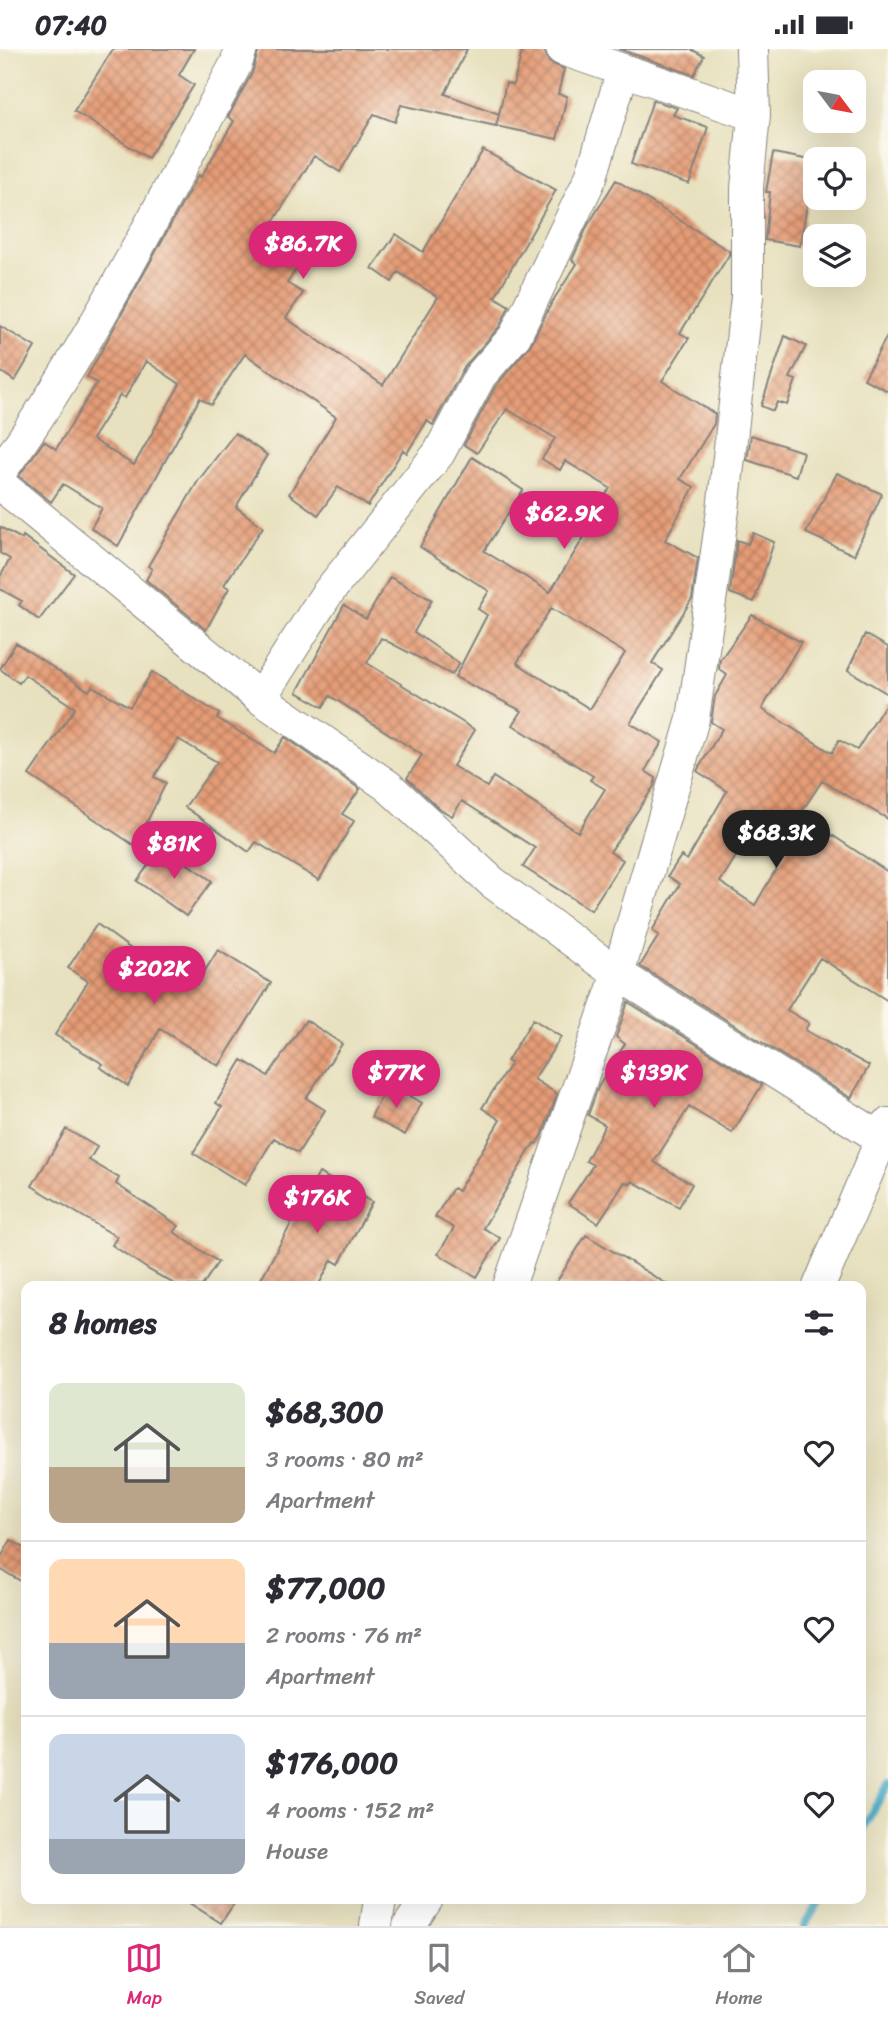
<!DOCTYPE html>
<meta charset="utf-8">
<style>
:root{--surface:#fff;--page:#f7f7f7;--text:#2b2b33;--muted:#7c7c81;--line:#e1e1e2;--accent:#db2777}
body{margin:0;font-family:Sriracha,sans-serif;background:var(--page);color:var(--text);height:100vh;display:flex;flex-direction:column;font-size:26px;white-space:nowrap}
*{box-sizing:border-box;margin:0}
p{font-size:23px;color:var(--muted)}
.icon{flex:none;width:38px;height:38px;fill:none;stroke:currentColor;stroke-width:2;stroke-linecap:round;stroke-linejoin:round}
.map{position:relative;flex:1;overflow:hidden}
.details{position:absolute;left:21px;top:1232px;width:845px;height:623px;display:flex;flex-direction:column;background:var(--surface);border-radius:14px;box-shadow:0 7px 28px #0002}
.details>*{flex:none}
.needle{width:46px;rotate:122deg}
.tools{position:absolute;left:803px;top:21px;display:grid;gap:14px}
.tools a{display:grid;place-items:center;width:63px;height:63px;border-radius:14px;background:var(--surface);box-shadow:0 7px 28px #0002;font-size:35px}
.price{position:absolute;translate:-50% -60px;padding:0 16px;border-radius:24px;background:var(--accent);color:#fff;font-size:23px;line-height:46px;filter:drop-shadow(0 2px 4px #0008)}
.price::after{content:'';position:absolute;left:50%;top:42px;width:21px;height:16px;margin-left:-10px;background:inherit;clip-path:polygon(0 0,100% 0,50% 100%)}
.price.current{background:#222;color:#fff}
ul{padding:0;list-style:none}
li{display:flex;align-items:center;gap:21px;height:175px;padding:0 28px}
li+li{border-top:2px solid var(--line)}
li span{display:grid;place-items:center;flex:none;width:196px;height:140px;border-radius:14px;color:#555}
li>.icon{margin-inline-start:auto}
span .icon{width:84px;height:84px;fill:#fffc;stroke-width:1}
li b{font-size:30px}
h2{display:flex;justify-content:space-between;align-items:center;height:84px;padding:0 28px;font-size:30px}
.status{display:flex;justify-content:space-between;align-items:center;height:49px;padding:0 35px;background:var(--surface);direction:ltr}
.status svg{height:19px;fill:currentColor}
.tab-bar{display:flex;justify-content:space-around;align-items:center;height:98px;border-top:2px solid var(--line);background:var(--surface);font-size:19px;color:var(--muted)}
.tab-bar a{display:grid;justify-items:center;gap:4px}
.tab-bar .current{color:var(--accent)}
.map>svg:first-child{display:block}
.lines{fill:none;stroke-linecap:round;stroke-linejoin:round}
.stream{stroke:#47abc7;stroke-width:8}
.building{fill:url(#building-cross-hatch);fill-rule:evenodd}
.minor-casing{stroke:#85827d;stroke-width:34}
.minor{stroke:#fff;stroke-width:32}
</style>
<div class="status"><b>07:40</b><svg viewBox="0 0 49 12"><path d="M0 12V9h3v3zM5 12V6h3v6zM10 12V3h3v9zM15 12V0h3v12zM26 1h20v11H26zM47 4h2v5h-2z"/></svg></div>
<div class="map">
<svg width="888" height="1877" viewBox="0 0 888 1877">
<defs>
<pattern id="building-cross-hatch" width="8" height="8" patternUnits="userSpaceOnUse" patternTransform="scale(1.75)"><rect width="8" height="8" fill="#e59c76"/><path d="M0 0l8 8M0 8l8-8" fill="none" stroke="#b97f62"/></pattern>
</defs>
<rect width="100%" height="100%" fill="#fbf7ec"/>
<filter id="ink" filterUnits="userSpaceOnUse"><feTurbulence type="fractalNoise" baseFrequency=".0143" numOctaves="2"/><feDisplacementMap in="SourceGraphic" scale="14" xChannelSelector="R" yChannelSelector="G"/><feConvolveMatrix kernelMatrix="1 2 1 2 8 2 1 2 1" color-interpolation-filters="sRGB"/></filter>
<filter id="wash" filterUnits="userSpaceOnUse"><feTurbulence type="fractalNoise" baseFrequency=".00686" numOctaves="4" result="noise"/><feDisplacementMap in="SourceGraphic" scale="28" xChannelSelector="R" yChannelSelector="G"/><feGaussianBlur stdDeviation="1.57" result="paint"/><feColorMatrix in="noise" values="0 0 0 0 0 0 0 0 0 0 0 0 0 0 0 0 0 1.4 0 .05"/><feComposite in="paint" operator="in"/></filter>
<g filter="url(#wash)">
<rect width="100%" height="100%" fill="#e8e1bf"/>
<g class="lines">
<path class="stream" d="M861,1782l27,-46
M804,1877l17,-27"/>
</g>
<g id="blocks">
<path class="building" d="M113,0h81l-15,26 15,10 -46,73 -74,-47z
M259,0h208l-22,45 54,20 7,-31 7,2 10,-36h21l5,13 15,7 -6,25 9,2 -10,43 -61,-13 3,-11 -3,11 -95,-21 -6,17 -21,-8 -34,58 -26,-16 -42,68 19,11 -11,17 19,13 -12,18 16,10 -17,25 97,67 55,-88 -40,-25 -6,10 -20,-14 24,-34 27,18 60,-102 73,40 -61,107 14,9 -9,20 -36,41 -31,58 -6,-4 -20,32 -4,-3 -35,56 -30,-19 -20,28 -29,-21 47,-77 -91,-63 -34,51 -11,-7 -82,148 -27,-18 11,-20 -39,-24 -12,18 -32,-26 25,-35 12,8 41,-66 -10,-6 111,-202 3,2 33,-56 -6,-4 24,-44zM146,312l34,23 -46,81 -42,-26 28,-44 5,3z
M619,0h72l13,7 -10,19z
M653,51l24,8 -4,7 35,12 -19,57 -58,-20z
M773,104l43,8 -4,39 -4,-1 -8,47 -35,-6 5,-48h-4z
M616,131l113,71v4l-49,78 9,5 -27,43 53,33 -1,10 -34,55 14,8 -29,53 33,18 -6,41 -40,64 11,7 -33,53 32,19 -17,29 11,7 -2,8 -44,66 13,8 -32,50 -68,-43 12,-19 -73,-47 -10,15 -14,-8 -31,-30 15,-23 -92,-59 -7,11 -26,-15 47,-87 22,14 24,-42 42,23 -18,32 45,31 -7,12 -71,-37 -14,25 108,67 -22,36 34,21 6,-10 85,55 27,-43 -15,-9 3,-4 -80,-51 9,-14 -67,-34 32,-62 -9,-6 11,-18 -69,-44 52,-90 51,33 -39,61 66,41 56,-90 -3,-2 7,-12 -45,-27 -5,9 -18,-11 13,-21 -48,-29 -30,44 -13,-8 31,-58 36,-43 21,-42 25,-38 -5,-4 16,-35zM551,559l74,45 -35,56 -73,-46z
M0,277l35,21 -20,34 -15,-10z
M888,285v57l-24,-12z
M785,287l21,10 -16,32 6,2 -9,25 -10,-3 -4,9 -12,-5z
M235,384l32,22 -31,52 27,20 -39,58 5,3 -23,42 -60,-50 6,-11 -4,-3 50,-85z
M751,386l52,17 -7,24 -49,-16z
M837,424l45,21 -28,61 -48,-22z
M0,478l22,12 1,-3 51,38 -35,46 -20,-15 3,-4 -22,-12v-12l10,-18 -10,-6z
M753,484l21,9 -20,60 -24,-9 7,-53 11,4z
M752,566l49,27 -39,67 70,44 7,-13 18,10 31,-50v119l-66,-38 -22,33 88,58v129l-68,-43 -33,52 22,13 -4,7 64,36 -18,32 -211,-132 19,-31 -7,-4 28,-47 -12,-8 13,-20 6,4 40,-69 -30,-20 25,-42 -11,-7 4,-26 12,-21 -8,-6 1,-9zM759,771l34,20 -38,65 -35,-23z
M865,585l23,13v47l-40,-24z
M16,594l73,48 3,-5 38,21 22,-35 67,42 -2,4 57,35 11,-16 75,52 -18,25 12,7 -35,59 -63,-38 -7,10 -64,-45 32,-45 -39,-23 -24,38 12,6 -31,63 -106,-71 46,-67 -50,-33 -6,8 -19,-14z
M162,797l50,35 -26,35 -49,-35z
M97,875l68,50 2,-3 29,14 22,-35 53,33 -52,83 -59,-37 -32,57 -28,-19 3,-3 -48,-29 33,-54 -20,-13z
M628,953l134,83 -30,48 -43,-26 -35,55 38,22 -13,23 -47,-26 -1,3 -6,-2 -27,41 -30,-20 25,-38 -7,-4 19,-36 -17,-10 11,-30 26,-41 -9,-7z
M533,970l28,18 -27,42 23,15 -15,42 -6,8 -2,-1 -51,85 17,10 -23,39 -39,-23 16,-26 -19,-11 18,-29 5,3 42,-71 -18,-12 29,-45 -4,-2z
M306,971l36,24 -36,54 19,12 -27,43 -24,-15 -29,47 -52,-32 29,-46 -6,-4 26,-43 26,16z
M388,1035l34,19 -17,32 -34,-18z
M66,1080l31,18 -8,13 30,18 -3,6 63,42 -5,6 44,30 -16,24h-24l-29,-16 -37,-25 5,-8 -85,-51z
M319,1124l53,29 -33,62 -7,-4 -14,26h-61z
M586,1186l84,51h-116z
M11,1491l15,9v35l-26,-15v-10z
M183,1850h54l-16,24z"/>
</g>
</g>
<g filter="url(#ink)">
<use href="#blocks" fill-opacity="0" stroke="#85827d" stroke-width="2"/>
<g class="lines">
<g class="minor-casing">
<path id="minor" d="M562,0l192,66
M0,423c92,-127 161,-270 236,-408l5,-15
M0,435l260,214 128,88 104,96 126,92 264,165
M260,649l66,-103 113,-142 41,-77 35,-40 76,-159 32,-107
M509,1237l109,-312 75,-255 30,-209 24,-213v-109l7,-73 -2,-66
M819,1237l69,-162
M376,1877l4,-27
M409,1877l18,-27"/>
</g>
<use href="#minor" class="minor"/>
</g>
</g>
</svg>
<div class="tools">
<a><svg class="needle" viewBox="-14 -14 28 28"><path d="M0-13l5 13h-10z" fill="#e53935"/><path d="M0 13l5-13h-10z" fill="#7c7c81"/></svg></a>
<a><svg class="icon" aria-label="locate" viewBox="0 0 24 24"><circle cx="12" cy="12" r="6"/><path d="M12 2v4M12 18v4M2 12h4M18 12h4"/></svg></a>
<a><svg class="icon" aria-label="layers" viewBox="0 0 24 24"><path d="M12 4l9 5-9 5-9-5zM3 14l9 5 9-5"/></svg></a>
</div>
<b class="price" style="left:303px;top:232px">$86.7K</b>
<b class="price" style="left:564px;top:502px">$62.9K</b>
<b class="price current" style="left:776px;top:821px">$68.3K</b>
<b class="price" style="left:174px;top:832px">$81K</b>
<b class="price" style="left:154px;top:957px">$202K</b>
<b class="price" style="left:396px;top:1061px">$77K</b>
<b class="price" style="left:654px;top:1061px">$139K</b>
<b class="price" style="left:317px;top:1186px">$176K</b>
<section class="details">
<h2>8 homes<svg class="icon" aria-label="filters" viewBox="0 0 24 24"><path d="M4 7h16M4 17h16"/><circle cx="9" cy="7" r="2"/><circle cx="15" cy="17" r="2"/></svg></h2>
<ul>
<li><span style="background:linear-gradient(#dfe7d0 60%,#b9a48a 0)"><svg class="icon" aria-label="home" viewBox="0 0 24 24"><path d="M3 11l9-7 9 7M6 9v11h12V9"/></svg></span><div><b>$68,300</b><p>3 rooms · 80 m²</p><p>Apartment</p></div><svg class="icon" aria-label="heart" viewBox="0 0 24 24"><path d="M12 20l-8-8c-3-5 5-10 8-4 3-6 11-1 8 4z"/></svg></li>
<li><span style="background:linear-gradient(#ffd9b3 60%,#9aa5b1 0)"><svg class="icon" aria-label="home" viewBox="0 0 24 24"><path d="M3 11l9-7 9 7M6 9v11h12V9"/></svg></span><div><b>$77,000</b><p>2 rooms · 76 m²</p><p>Apartment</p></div><svg class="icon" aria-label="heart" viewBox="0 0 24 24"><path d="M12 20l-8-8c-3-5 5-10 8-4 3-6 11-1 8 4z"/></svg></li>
<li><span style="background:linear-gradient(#c9d6e8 75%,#9aa5b1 0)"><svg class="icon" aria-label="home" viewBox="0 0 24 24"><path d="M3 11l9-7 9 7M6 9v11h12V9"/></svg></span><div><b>$176,000</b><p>4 rooms · 152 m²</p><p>House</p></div><svg class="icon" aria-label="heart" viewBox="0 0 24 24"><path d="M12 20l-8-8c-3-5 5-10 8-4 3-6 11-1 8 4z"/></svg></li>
</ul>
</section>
</div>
<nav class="tab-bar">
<a class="current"><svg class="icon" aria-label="map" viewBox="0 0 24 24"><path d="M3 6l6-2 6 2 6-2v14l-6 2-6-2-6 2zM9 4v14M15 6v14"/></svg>Map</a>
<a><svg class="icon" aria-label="saved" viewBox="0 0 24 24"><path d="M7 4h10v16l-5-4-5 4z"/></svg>Saved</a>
<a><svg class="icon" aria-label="home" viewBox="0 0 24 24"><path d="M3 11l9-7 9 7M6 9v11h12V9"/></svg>Home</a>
</nav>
